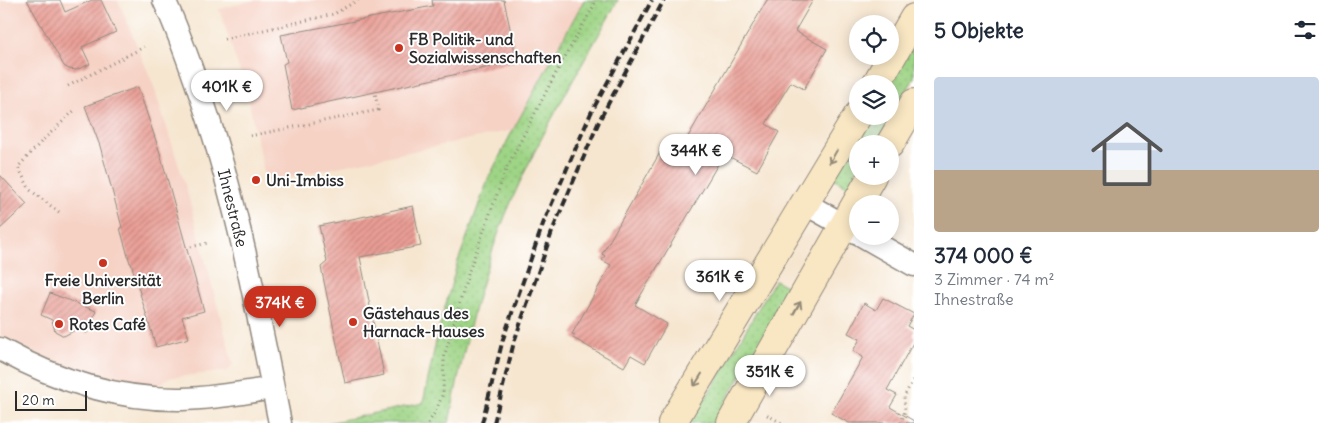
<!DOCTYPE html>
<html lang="de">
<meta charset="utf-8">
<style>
:root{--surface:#fff;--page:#f6f6f7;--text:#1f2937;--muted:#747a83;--accent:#c8321e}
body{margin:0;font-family:Delius,sans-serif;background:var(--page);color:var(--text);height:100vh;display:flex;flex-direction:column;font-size:19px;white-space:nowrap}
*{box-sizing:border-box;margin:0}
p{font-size:16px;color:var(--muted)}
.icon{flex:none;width:28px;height:28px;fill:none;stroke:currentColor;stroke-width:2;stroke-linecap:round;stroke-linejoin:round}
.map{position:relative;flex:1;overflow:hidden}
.details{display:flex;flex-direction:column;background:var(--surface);width:425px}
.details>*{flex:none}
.controls{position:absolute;left:849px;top:15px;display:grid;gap:10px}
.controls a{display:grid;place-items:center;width:50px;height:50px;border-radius:50%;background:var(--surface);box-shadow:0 2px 12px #0003;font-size:25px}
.scale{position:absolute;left:15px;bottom:12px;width:72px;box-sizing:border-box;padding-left:5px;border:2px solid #2b2b2b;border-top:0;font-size:14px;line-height:18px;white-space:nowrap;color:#2b2b2b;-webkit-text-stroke:4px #fff;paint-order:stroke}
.price{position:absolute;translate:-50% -42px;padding:0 11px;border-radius:18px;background:#fff;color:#222;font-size:16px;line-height:32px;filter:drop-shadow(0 1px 2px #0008)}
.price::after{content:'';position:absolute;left:50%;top:30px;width:15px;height:11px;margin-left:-8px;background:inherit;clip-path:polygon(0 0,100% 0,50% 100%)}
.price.selected{background:var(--accent);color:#fff}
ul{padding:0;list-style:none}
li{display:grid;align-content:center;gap:10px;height:265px;padding:0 20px}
li span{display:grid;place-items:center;height:155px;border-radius:5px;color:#555}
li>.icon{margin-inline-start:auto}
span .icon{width:90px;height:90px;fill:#fffc;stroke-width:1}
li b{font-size:21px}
h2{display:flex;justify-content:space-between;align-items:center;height:60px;padding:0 20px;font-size:21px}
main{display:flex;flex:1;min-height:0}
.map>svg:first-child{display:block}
.built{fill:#f6d2c4}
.grass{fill:url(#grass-dots);stroke:#648058}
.building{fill:url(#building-hatch)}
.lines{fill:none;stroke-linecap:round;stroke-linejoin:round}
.minor-casing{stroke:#90887e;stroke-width:25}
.secondary-casing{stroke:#90887e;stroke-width:30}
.path{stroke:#90887e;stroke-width:3;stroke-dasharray:1 4;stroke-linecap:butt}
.minor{stroke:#fff;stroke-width:22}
.secondary{stroke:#f9e7c3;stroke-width:28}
.rail{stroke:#2b2b2b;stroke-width:4;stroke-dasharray:8 4;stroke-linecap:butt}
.oneway{stroke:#928977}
.poi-dot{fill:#c8321e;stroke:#fff;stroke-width:2}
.labels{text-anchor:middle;stroke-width:4;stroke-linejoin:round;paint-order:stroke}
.poi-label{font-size:16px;font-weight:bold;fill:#2b2b2b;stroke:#fff;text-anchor:start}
.street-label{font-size:16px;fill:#2b2b2b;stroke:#fff}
</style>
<main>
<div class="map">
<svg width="914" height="423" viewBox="0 0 914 423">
<defs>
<pattern id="grass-dots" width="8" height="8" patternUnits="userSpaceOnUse" patternTransform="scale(1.25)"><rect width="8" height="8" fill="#9ed485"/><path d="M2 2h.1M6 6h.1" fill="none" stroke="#88b673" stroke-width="1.8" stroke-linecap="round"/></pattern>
<pattern id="building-hatch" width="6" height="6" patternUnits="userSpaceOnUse" patternTransform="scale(1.25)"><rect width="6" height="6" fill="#ea9e95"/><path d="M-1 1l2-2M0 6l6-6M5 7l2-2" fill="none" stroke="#be817a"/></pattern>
</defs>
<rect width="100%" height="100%" fill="#fff"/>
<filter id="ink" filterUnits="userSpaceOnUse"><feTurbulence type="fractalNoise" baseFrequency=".02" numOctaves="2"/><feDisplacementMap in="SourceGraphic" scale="10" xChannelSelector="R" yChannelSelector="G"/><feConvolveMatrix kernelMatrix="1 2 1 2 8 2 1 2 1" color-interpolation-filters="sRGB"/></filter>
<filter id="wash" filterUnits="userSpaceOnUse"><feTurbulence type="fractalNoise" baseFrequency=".0096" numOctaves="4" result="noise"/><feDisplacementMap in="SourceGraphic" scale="20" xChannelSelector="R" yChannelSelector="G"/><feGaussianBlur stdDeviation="1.12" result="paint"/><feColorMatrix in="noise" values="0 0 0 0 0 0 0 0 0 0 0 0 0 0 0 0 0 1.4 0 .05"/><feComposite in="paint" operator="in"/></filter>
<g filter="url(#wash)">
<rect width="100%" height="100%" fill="#f6e6d0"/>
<path class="built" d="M0,0h118l35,84 34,107 46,173 -5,7 -60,7 -8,7 -55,-7 -50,-15 -55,-28z
M254,0h330l-71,130 -247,52 -19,-89 -28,-84z"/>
<path class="grass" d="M584,0h34c-42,77 -94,160 -123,243 -21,58 -34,120 -46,180h-121l95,-20 15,-71 19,-68 32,-87 24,-47z
M914,41v37l-38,66h-18l-1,31 -7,13 -16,-10 36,-62h20v-32z
M775,280l17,9 -79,134h-24l26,-40z"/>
<g id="blocks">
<path class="building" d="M27,0h33l5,12 27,-12h9l15,32 -34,15 8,17 -14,6 -7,-1 -5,-3z
M432,0h72l13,61 -225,49 -9,-46 4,-2 -6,-27 152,-29z
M767,0h46l-18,31 32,18 -23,40 -13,-7 -16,26 -9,16 13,8 -22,39 -33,-17 -89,151 32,19 -22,39 -14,-8 -7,12 -51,-29 2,-3 -3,-1 39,-69 -9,-5 3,-4 -3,-2 60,-105 4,2 1,-3 11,6z
M138,87l22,66 44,158 -22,6 7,21 -33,9 -25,-84h-1l-10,-35 2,-1 -22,-81 -15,-40z
M0,175l27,29 -27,25z
M413,206l8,40 -61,11 24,118 -39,8 -24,-116 6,-5 -8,-36z
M50,293l46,18 -9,22 -10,-4 -13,7 -9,-5 -3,-11 -11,-5z
M883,298l31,16 -7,12 7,4v11l-27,49 10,5 -7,12 24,14v2h-65l-18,-10 32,-56 -10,-6 7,-12 -12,-6 16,-30 12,7z"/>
</g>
</g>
<g filter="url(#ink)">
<use href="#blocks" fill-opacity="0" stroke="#90887e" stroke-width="1"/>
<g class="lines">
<g class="minor-casing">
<path id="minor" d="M164,0c13,28 23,56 33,85 39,109 60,224 83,338
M804,203l54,30
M863,236l51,29
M0,349c56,31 118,51 182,50 31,-1 61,-6 91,-11"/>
</g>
<g class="secondary-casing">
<path id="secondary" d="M876,84l38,-66
M890,144l24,-41
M672,423l186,-308
M731,423l141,-247"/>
</g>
<path class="path" d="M224,39l110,-25 24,-14
M68,86l76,-39
M250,136l128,-26 -3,-18
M59,212l-29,-22 -12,-23 24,-26 34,-32
M186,248l22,-5
M767,415l15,8
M428,423l8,-12 7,-18 1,-35 25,-87 38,-104 50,-96 40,-71
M901,423l4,-12 -1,-14 10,-19"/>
<use href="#minor" class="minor"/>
<use href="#secondary" class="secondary"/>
<path class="rail" d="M482,423l21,-84 40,-115 48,-111 61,-113
M494,423l20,-81 39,-113 47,-110 64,-119"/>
</g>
<defs><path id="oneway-shaft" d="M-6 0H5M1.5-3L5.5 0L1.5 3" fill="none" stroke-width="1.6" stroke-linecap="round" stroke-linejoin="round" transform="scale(1.25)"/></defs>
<g class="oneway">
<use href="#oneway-shaft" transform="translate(833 157) rotate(120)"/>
<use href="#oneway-shaft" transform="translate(797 308) rotate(-60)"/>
<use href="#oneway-shaft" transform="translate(698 380) rotate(122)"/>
</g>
</g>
<g class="poi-dot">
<circle cx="399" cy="48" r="5"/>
<circle cx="256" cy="180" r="5"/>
<circle cx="103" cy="263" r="5"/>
<circle cx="353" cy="322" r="5"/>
<circle cx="59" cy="324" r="5"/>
</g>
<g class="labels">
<g class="poi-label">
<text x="409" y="45">FB Politik- und<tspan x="409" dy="18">Sozialwissenschaften</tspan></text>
<text x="266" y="186">Uni-Imbiss</text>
<text x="103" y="286" text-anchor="middle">Freie Universität<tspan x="103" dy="18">Berlin</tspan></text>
<text x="363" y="319">Gästehaus des<tspan x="363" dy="18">Harnack-Hauses</tspan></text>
<text x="69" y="330">Rotes Café</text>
</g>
<g class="street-label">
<text transform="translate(233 208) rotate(76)" y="6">Ihnestraße</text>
</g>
</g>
</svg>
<div class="controls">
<a><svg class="icon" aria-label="locate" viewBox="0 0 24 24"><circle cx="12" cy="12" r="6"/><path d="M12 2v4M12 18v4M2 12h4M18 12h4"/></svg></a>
<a><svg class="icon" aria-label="layers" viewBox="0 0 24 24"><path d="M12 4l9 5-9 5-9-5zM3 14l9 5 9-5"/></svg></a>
<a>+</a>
<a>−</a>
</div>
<div class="scale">20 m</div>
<b class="price" style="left:227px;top:112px">401K €</b>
<b class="price" style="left:696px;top:176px">344K €</b>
<b class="price" style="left:720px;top:302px">361K €</b>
<b class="price selected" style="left:280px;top:328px">374K €</b>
<b class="price" style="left:770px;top:397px">351K €</b>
</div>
<section class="details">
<h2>5 Objekte<svg class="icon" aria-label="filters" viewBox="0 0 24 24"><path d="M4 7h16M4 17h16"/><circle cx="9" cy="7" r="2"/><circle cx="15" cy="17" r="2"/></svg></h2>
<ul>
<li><span style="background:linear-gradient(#c9d6e8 60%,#b9a48a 0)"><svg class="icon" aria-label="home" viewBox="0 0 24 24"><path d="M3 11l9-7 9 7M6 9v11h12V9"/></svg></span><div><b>374 000 €</b><p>3 Zimmer · 74 m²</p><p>Ihnestraße</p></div></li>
</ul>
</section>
</main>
